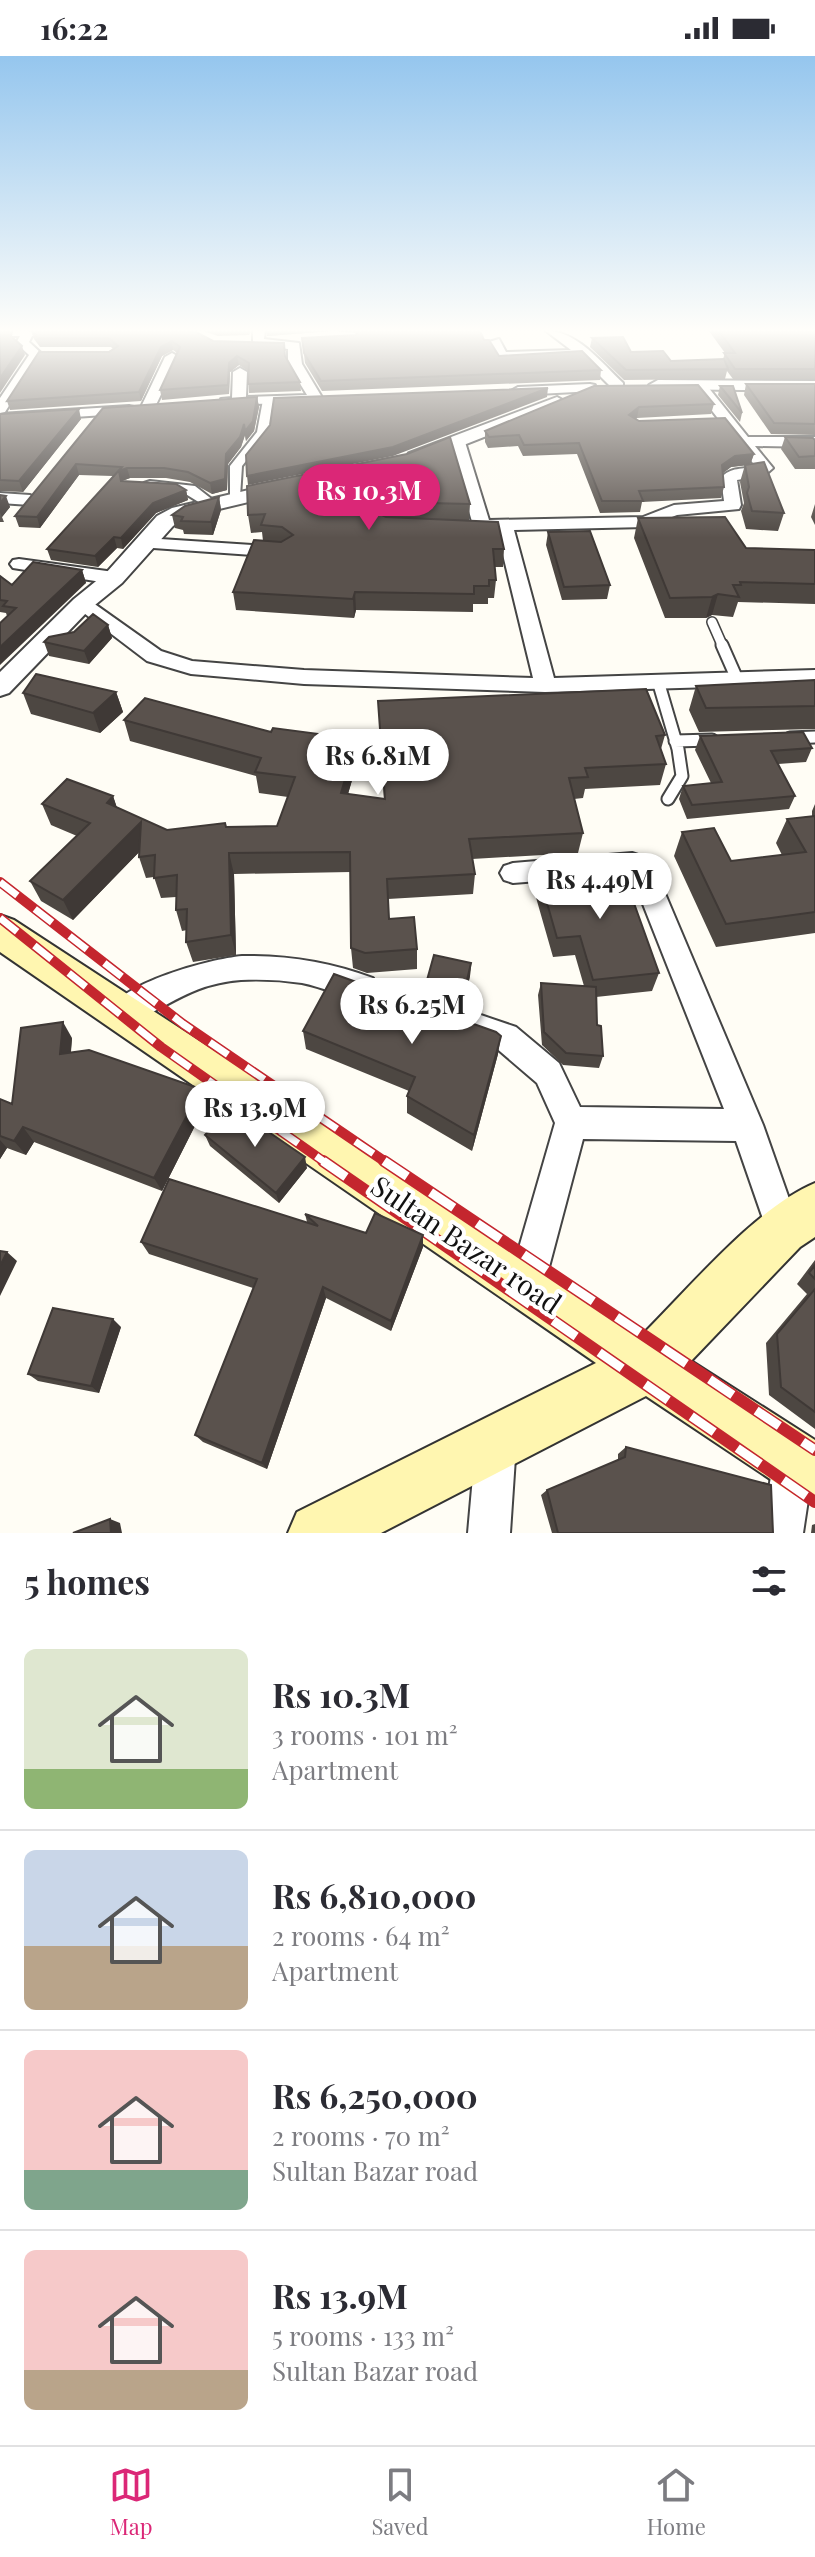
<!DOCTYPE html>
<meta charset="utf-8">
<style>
:root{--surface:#fff;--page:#f2f2f3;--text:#2b2b33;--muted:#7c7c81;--line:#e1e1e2;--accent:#db2777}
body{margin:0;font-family:"Playfair Display",serif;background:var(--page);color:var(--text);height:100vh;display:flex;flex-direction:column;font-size:30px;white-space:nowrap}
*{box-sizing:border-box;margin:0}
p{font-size:26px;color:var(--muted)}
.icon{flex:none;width:44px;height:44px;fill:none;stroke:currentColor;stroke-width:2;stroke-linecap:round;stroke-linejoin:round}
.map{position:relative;height:1477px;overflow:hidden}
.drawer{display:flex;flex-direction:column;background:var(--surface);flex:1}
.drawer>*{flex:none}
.price{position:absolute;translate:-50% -68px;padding:0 18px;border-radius:28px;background:#fff;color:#222;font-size:26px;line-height:52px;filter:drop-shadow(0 2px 4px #0008)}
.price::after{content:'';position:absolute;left:50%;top:48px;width:24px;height:18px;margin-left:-12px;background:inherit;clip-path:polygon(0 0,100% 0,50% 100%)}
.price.active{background:var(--accent);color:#fff}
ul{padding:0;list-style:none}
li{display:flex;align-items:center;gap:24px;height:200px;padding:0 24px}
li+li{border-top:2px solid var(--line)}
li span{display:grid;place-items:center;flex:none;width:224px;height:160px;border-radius:12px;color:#555}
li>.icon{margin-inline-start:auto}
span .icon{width:96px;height:96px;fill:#fffc;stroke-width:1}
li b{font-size:34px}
h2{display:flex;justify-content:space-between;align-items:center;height:96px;padding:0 24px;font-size:34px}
.status{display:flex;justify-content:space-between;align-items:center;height:56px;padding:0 40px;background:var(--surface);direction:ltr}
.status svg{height:22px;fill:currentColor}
.dock{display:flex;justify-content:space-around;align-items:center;height:112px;border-top:2px solid var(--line);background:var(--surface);font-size:22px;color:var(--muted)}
.dock a{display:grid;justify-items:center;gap:4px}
.dock .active{color:var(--accent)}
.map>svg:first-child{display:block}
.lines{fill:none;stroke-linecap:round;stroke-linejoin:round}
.service-far1-casing{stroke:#444;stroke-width:12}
.service-casing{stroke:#444;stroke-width:15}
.pedestrian-casing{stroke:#444;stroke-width:4}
.minor-casing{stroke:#444;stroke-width:4}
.tertiary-casing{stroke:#444;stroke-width:4}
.secondary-casing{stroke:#333;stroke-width:4}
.service-far1{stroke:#fff;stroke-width:9}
.service{stroke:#fff;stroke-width:11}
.pedestrian{fill:#fff;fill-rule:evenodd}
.minor{fill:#fff;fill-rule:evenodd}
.tertiary{fill:#fff;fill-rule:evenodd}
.secondary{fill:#fff6b0;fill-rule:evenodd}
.rail-far1-casing{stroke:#c4262e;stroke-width:10}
.rail-casing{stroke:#c4262e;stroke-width:12}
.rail-far1{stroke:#fff;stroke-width:7;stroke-dasharray:22;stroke-linecap:butt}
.rail{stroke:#fff;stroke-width:9;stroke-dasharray:28;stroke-linecap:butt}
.wall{fill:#4d4742}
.shaded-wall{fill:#3f3936}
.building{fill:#5a524d;stroke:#3f3936;stroke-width:2}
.labels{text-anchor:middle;stroke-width:8;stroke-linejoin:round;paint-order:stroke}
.near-street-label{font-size:28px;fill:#111;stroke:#fff}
</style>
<div class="status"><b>16:22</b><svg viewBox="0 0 49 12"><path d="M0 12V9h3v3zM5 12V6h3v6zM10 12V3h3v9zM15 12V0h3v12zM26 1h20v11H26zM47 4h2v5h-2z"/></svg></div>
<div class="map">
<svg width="815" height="1477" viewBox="0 0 815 1477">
<rect width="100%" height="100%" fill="#fffdf5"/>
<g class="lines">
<g class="service-far1-casing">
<path id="service-far1" d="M712,566l11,25"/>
</g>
<g class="service-casing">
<path id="service" d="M722,589l15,34
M658,625l20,68 4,27 -14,23
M790,682l25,-1
M675,685l37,-1"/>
</g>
<g class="pedestrian-casing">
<path id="pedestrian" d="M268,341l5,3 -4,32 -27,34 -2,31 -10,3v-34l27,-34 6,-32z"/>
</g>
<g class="minor-casing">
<path id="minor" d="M0,275l68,1 -6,4h-30l-3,6 13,12 -37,58 -5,1v-15l29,-43 -13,-12 4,-7h-20z
M253,275h12l-1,8 35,4 3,21 21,35 -2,3 -100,3v-6l11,-1 1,-26 7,-4 7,4 -1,25 61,-2 -19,-31v-15l-35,-4z
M546,275c30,-1 56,32 77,52v6h-10l-31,-31 -81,2 -7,-4 -5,-14 10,-3 7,13 65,-2z
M172,297l7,4 -25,52 -7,4 -5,-1 -2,-3 25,-52z
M699,325l5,1 44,55h67v10l-60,-1 18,22 -8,7 -28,5 4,25 -2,4 -62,6 -31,12 -132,3 40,148 261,-8v14l-270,8 -241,-8 -113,-10 -44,-13 -75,-57 10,-6 7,2 72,51 31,10 112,9 229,8 -36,-148h-15l-9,-5 -24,-83 8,-5 8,5 24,78 154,-3 31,-12 50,-4 -3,-23c9,-11 22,-9 35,-11l-17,-22 -4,-1 -1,-5 -42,-54z
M590,328l5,1v6l-77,4 -7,-4 7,-4z
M129,350l5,1v6l-134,9v-8z
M150,425l45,5 23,18 -8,5 -26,-16 -40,-4v-6z
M0,437l30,2 8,5 -8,5 -30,-2z
M145,482l138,9 9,5 -9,5 -144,-10 -3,-4 3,-4z
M19,503l95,13 9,6 -9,6 -101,-16 -3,-4 3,-4z
M632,797l9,3 20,28 102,241 37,105 -5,12 -12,5 -12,-5 -35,-101 -153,-2 -39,147 -5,13 -13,5 -13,-5 -5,-13 47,-163 -18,-40 -42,-36 -37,-13 -4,-10 4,-10 11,-3 47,16 43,36 21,44 144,2 -87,-220 -11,-15 -113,9 -9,-3 -4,-7 4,-7 9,-3z
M242,900c45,-1 88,6 131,22l4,9 -4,9c-20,7 -49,-9 -71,-13 -20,-3 -41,-4 -61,-3 -53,4 -73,29 -119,46l-10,-4 -5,-9c14,-30 102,-54 135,-57z
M496,1367l14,6 6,14 -6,90h-42l8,-90 6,-14z
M794,1384l14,6 6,14 -11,73h-42l13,-73 6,-14z"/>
</g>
<g class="tertiary-casing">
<path id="tertiary" d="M658,324l157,1v10l-163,-2 -3,-4z
M557,341l9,5 -3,4 -140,55h-14l-3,-4 3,-4z
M287,425l10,6 -3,4 -108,26 -13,9 -51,57 -32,26 -81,84 -9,3v-24l74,-73 32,-26 51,-57 15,-8z"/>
</g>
<g class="secondary-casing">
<path id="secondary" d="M0,859l14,5 631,412c46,-46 112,-125 170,-149v54l-15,10 -109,114 124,79v63l-21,-8 -148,-99 -265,137h-93l9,-21 299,-149 -596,-411z"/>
</g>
<use href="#service-far1" class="service-far1"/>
<use href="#service" class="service"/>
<use href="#pedestrian" class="pedestrian"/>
<use href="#minor" class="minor"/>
<use href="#tertiary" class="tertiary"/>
<use href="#secondary" class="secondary"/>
<g class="rail-far1-casing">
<path id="rail-far1" d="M0,826l183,142 204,139
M0,862l161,129 165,116"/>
</g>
<g class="rail-casing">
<path id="rail" d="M323,1105l492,341
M384,1105l431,289"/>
</g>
<use href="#rail-far1" class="rail-far1"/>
<use href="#rail" class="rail"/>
</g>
<path class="wall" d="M31,275l182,10 72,17 15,24 1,9 -52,2 -1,-22 -9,-6 -9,7 -1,22 -67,6 -2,-10 17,-37 -4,-3 -11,6 -21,45 -131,9 -3,-9 106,-52 -2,-2h-71l-6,-8z
M203,275h48l-2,4 -31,1z
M267,275h213l4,9 15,16 102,14 -1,10 -278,11 -17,-28 -3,-25 54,-3 1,-2 -25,-2 -65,5z
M709,275h106v48h-82l-6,-8 -2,8 -101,1 -34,-33 2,-9 39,14 40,9 52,-2 2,-6z
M746,328h69v51l-44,-1 -27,-39z
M594,330l120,18 -3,10 -74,4 -1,1 3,2 115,33 -4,10 34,49 -6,18 -32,-2 -5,-18 3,-8 -4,-21 5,-17 -14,2 -8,6 1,14 -3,11 -79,4 -2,10 -40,1 -23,-59 -54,2 -5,-10 -30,2 -3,-6v-11z
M720,330l22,27 -2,9 -22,-27z
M257,341l2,10 -5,24 -8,10 -1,-6 -4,12 -13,17 -1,26 -15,4 -22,-12 -24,-4h-36l-8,3 64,9 2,10 -32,13 -33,36 -6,-1 -19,19 -47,-7 -4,-11 66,-73 -34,-1 -39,53 -21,-1 -4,-11 88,-108z
M0,358l81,5 -58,73 -23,-1z
M785,381l30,3v29h-20l-14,-20z
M247,430l223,18 -1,16 35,29 -1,18h-9l2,13 -2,18h-6v6h-15v8l-117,-2 -2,8 -118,-8 -3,-18 30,-51 -1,-9 -11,1 -3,-18z
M0,439l10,12 -8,10 2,5h-4z
M219,441l2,13 -8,25 -29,-1 -1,-4 -8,-2 -3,-13z
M815,448v21l-4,-8z
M638,462l108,30 69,2v54l-77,-2 -5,15 -21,-2 -6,3h-41l-31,-80z
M548,476l62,53 -3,14 -45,1 -16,-55z
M82,514l4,13 -79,33 -1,-3 -6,-1v-36l12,9z
M108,569l4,13 -23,26 -40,-8 -5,-14z
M815,624v49l-116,3 -10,-22 7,-24z
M116,636l7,20 -23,21 -69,-19 -8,-21z
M378,645l287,34 -4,14 5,15 -6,21 -75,4 -2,9 -9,1 9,34 -5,20 -106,6 3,15 -2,20 -85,5 1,20 28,30v20l-50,4 -14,-5 -2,-20v-76l-117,2 2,81 -43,7 -7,-20 1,-12 -5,1 -6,-21v-13l-15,1 -7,-21 -8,1 -7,-21v-5l-66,68 -32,-19 -11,-20 47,-45 -26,-11 -9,-21 71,-8 4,12 50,22 59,-3 51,-1 11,-29 -29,-4 -3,-17 -126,-35 -6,-21 233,19 1,21 -10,34 36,5z
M700,680l112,12 -6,14 -28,2 17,32 -6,13 -102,10 -8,-20 4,-13 28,-3 -16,-33z
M815,748v129l-99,14 -42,-91 8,-24 49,29 51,-6 -6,-12 11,-24 25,-3v-5z
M539,819l120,98 -7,18 -56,6 1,28 6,31 -4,12 -36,-3 -21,-20 -4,-50 3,-12 43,3 -9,-31 -22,2 -18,-63z
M471,907l-1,13 -7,30 -37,-13 1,-13z
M303,975l195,23 -26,97 -65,-38v-17l2,-5 -103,-42z
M72,982l-1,14 130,37 5,15 -44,87 -128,-49 -8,13 -19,-7 -7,11v-60l12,5z
M205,1079l102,33 -28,35 -69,-57z
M305,1158l61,19 57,14 -32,84 -65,-33 -59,171 -64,-27 -8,-7 58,-147 -104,-34 -8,-12 166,-20z
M815,1204v169l-46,-34 -3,-52 41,-49 -10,-10z
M121,1271l-22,66 -61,-12 -10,-7z
M626,1391l147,86h-221l-11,-38 6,-5 71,-30v-6z
M815,1468v9h-4l1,-8z"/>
<path class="shaded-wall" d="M267,275h65l-65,5z
M172,285l1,9 -11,6 -21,45 -2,-9 22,-45z
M22,290l3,9 -25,38v-15z
M237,300l2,9 -9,7 -1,22 -1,-9 1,-22z
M548,332l-1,9 -154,59 -145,29 -1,-9z
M257,341l2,10 -5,24 -8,10 -1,-6 -4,12 -13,17 -1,26 -15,4 -2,-11 34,-59z
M639,351l-2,11 -10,8 2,-11z
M79,353l2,10 -58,73 -4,-11z
M754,398l-4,11 -19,2 -12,9 3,-11 13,-9z
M76,408l3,11 -39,53 -3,-11z
M127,412l3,10 -8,3 -3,-10z
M186,434l2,10 -32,13 -33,36 -2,-11 32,-35z
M6,440l4,11 -8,10 -2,-5v-9z
M219,441l2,13 -8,25 -2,-13z
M386,446v17l-12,-8z
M114,481l3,11 -19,19 -3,-11z
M82,514l4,13 -86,82v-18z
M355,536l1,18 -2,8 -1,-19z
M718,538l-6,21 -6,3 6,-21z
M108,569l4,13 -23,26 -5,-13z
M116,636l7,20 -23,21 -7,-20z
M357,683l1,21 -16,54 -1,-21z
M113,740l7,21 -13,-14z
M141,766l7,21 -75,77 -10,-20z
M229,797l5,21 2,81 -5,-20z
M471,907l-1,13 -7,30 1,-13z
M63,966l9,16 -3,32 -9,-16z
M501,980l-3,18 -26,97 2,-16z
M201,1033l5,15 -44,87 -8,-13z
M23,1071l11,15 -8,13 -12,-14z
M0,1084l7,8 -7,11z
M305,1101l2,11 -28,35 -3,-10z
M423,1179v12l-32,84v-10z
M7,1196l10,9 -17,35v-30z
M323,1231l3,11 -59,171 -5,-6z
M113,1263l8,8 -22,66 -8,-7z
M110,1463l10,4 2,10h-11z"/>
<path class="building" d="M0,275h12l-1,5 11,10 -22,32z
M32,275h150l14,1 17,9 71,2 1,13 15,26 -52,2 1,-21 -12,-7 -8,7 -1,22 -68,5 20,-43 -8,-6 -11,6 -22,45 -132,9 32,-49h70l9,-6 -9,-8h-71z
M357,275h123l4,9h5l10,16 83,-5 19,19 -280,11 -17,-28 -2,-15 54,-3z
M719,275h96v38h-80l-11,-16h11z
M623,281l8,15 32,-1 8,10 53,-2 4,10 -102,1 -34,-32z
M746,328h69v40l-41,-1z
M698,329l16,19 -75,3 -10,8 10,6 86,-3 29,36 -19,2 -13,9 2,22 -85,4 4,10h-41l-23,-58 -55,2 -5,-10 -30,2 -4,-6 109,-45z
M720,330h13l9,27z
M548,332l-155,59 -146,29 -1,-21 24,-30 4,-27z
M257,341l-4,24 -8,10 -1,-7 -4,13 -14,17 -1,25 -15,4 -22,-11 -24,-4h-37l-8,3 2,10 55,3 10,6 -33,13 -32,35 -7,-1 -19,19 -48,-7 75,-82 -46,-3 -39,53 -22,-1 88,-108z
M79,353l-60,72 -19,-1v-66z
M450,381l20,67 -84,-2 -12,9 12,6 112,5 6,27h-11l3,31h-7v6h-15v8l-119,-2 -2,7 -120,-7 21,-52 27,2 12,-7 -11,-8 -21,-2 4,-11 -17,1 -1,-29 160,-32z
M785,381l28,1 2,2v16l-16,1z
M764,406l20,51 -32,-2 -5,-18 2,-6 -4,-22z
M0,439l6,1 -6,7z
M219,441l-8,25 -30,-1 2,-4 -11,-2 13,-9z
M725,461l21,31 69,2v34l-75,-2 1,3h-8l6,12 -21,-3 -6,3 -42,1 -32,-80z
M590,475l20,54 -46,2 -16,-55z
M33,506l49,8 -82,77v-24l16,-15 -13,-2 4,-5 -7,-1v-24l12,9z
M93,558l15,11 -24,26 -40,-9 5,-5 25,-5z
M36,618l80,18 -23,21 -70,-20z
M815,624v26l-109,2 -10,-22z
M646,633l19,46 -9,1 10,28 -81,4 3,9 -19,1 14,55 -114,6 6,35 -88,5 2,40 25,-2 3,32 -52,4 -14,-5 -1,-96 -121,1 2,82 -45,7 1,-33 -11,1 1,-35 -23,3 1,-23 -16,2 2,-35 -78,78 -33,-19 60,-58 -48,-19 25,-25 46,17 -6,7 60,27 58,-7 1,4 51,-1 18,-49 -40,-5 6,-14 -137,-38 21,-22 126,34 2,-4 84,11 -16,54 44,6 -7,-98z
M803,676l9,16 -41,3 24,45 -103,9 -9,-19 39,-4 -22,-46z
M815,760v96l-89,12 -44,-92 32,-4 17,33 75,-9 -19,-33z
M621,811l38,106 -66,7 -13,-44 -23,2 -18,-63z
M434,899l37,8 -7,30 -37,-13z
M334,918l162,58 5,4 -27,99 -67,-39 8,-19 -112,-46z
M541,927l55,4 1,38 4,1 2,30 -37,-3 -22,-21z
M63,966l-3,32 29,-4 112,39 -47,89 -131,-51 -9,14 -14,-5v-37l12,5 9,-76z
M231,1050l74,51 -29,36 -71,-58z
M169,1123l149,47 -13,-12 61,19 9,-20 48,22 -32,86 -68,-34 -61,176 -67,-28 62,-156 -116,-37z
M0,1195l7,1 -7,14z
M815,1209v14l-6,-6z
M815,1233v123l-34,-25 -4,-53z
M53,1252l60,11 -22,67 -63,-12z
M626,1391l145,38 2,48h-215l-11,-43 78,-33z
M110,1463l1,14h-38z"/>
<linearGradient id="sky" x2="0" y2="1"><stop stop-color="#95c6ee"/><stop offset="0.57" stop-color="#fffefa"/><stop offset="1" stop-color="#fffefa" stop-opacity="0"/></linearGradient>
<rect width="815" height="482" fill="url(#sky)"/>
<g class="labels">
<g class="near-street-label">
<text transform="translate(466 1189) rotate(34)" y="10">Sultan Bazar road</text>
</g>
</g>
</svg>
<b class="price active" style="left:369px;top:476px">Rs 10.3M</b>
<b class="price" style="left:378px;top:741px">Rs 6.81M</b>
<b class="price" style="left:600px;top:865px">Rs 4.49M</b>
<b class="price" style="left:412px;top:990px">Rs 6.25M</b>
<b class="price" style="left:255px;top:1093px">Rs 13.9M</b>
</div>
<section class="drawer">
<h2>5 homes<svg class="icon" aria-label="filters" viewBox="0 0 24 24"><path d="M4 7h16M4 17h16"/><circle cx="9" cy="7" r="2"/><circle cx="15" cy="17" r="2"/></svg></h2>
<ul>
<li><span style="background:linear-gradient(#dfe7d0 75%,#8fb573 0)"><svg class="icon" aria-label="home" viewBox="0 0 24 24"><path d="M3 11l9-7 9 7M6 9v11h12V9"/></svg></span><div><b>Rs 10.3M</b><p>3 rooms · 101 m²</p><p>Apartment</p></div></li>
<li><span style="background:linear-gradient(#c9d6e8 60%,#b9a48a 0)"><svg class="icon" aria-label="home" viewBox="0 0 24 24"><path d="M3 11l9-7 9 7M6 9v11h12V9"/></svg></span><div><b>Rs 6,810,000</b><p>2 rooms · 64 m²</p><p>Apartment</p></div></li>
<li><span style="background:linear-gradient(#f6c9c9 75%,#7fa58c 0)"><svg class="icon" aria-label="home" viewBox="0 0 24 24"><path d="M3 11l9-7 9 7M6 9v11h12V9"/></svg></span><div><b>Rs 6,250,000</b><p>2 rooms · 70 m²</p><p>Sultan Bazar road</p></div></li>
<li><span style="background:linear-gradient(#f6c9c9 75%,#b9a48a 0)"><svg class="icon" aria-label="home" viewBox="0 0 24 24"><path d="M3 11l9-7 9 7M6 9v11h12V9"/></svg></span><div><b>Rs 13.9M</b><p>5 rooms · 133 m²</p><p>Sultan Bazar road</p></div></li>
</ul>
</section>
<nav class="dock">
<a class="active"><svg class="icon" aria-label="map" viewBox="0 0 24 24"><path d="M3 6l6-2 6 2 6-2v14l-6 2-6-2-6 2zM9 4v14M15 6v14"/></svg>Map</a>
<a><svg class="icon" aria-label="saved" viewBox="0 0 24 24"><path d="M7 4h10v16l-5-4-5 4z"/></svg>Saved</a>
<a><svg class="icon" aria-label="home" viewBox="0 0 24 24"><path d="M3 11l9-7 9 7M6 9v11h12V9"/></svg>Home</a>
</nav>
